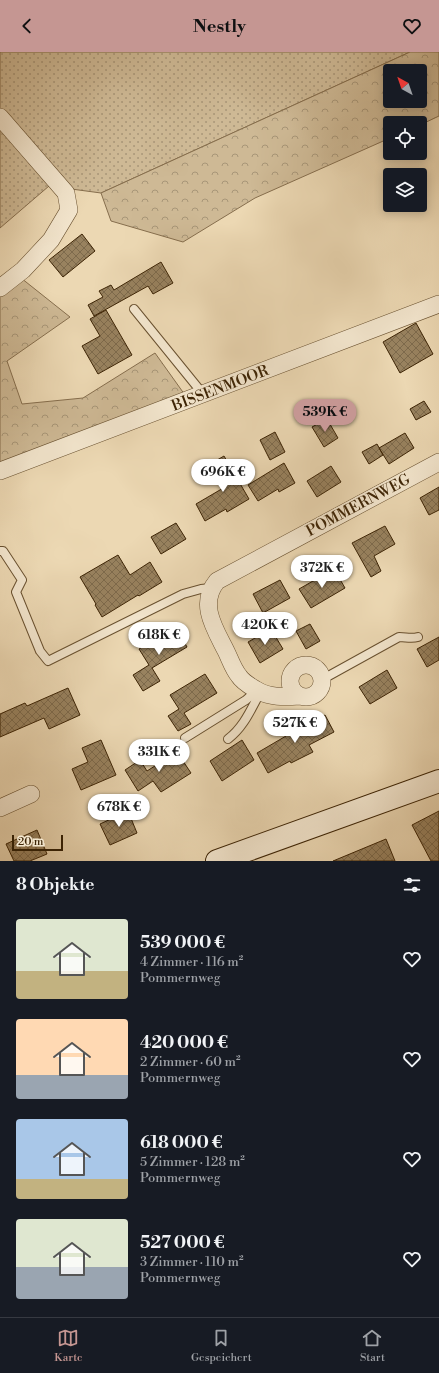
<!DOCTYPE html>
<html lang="de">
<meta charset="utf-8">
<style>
:root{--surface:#171b24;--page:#242831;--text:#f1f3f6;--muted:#9ea1a6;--line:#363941;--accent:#c59692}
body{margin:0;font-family:"Libre Bodoni",serif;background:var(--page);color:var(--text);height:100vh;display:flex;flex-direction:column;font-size:15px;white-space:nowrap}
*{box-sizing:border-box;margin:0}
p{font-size:13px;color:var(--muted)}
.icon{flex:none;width:22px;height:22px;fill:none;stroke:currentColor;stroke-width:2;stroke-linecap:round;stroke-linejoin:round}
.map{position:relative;height:809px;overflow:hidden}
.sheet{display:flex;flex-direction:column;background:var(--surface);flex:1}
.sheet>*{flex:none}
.needle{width:26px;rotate:320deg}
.fabs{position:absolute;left:383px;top:12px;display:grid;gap:8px}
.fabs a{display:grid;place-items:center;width:44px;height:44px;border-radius:4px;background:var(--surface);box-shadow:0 2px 10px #0003;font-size:20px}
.scale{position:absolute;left:12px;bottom:10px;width:51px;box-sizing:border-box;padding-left:4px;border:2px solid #3d2405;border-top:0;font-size:11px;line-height:14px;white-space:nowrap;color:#3d2405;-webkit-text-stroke:3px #f3e6ce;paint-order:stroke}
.price{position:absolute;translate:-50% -34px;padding:0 9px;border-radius:14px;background:#fff;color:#222;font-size:13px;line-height:26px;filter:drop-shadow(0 1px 2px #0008)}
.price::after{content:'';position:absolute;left:50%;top:24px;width:12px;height:9px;margin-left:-6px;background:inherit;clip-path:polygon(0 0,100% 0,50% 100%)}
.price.current{background:var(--accent);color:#111}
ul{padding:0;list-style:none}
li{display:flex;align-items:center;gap:12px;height:100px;padding:0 16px}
li span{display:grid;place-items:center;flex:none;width:112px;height:80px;border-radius:4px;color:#555}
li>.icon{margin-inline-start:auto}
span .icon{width:48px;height:48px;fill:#fffc;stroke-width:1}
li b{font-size:17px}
h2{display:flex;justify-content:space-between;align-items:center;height:48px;padding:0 16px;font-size:17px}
header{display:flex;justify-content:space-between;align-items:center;height:52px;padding:0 16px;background:var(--accent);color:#111;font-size:18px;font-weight:700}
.tabs{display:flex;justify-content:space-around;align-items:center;height:56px;border-top:1px solid var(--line);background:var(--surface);font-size:11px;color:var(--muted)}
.tabs a{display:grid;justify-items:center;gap:2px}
.tabs .current{color:var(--accent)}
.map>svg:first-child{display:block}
.grass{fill:url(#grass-dots);stroke:#866e4d}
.forest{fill:url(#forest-crowns);stroke:#866e4d;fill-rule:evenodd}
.building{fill:url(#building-cross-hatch);stroke:#3d2405}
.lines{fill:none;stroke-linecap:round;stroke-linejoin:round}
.lane-casing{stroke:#695130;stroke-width:10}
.street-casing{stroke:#695130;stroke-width:18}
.secondary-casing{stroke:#3d2405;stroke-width:24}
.lane{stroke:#f3e6ce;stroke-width:8}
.street{stroke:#f3e6ce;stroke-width:17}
.secondary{stroke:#f3e6ce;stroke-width:22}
.labels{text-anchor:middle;stroke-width:3;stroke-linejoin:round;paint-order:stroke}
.street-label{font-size:15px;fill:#3d2405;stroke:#f3e6ce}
</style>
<header><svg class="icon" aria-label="back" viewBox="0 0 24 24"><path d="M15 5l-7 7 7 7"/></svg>Nestly<svg class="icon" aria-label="heart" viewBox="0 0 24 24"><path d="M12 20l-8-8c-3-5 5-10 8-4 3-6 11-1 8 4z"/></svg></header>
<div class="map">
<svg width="439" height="809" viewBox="0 0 439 809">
<defs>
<pattern id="grass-dots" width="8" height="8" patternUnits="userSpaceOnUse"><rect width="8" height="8" fill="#ceb995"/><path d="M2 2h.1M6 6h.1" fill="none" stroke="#a89678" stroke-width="1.8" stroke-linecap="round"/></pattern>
<pattern id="forest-crowns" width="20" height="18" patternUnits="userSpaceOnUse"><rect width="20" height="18" fill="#ceb995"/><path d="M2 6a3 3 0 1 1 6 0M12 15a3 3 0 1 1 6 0" fill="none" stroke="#a89678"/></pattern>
<pattern id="building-cross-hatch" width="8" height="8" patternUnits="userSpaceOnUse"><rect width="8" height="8" fill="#98825f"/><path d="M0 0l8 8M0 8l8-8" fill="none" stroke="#7d6a4c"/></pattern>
</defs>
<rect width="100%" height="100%" fill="#ecd8b3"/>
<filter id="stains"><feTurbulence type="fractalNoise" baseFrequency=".005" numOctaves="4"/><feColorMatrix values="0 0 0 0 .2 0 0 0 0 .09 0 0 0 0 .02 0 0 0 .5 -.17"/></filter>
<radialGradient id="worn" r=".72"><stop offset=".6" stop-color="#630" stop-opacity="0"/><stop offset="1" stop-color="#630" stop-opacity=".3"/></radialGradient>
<path class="grass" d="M0,0h410l-309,141 -52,-7 -49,42z"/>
<path class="forest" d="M410,0h29v64l-19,9v-2h-30v15l-135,60 -72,44 -72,-21 -10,-28zM390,19h30v30h-30z
M21,226l49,39 -63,44 15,43 61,-6 72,-45 30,42 -185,72v-185z"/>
<path class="building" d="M82,182l13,17 -32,26 -14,-17z
M161,210l12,21 -20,11 -5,-8 -54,30 -6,-11 15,-8 -4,-6 12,-6 3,5z
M106,258l26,45 -34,19 -16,-28 18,-10 -10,-17z
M416,271l17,31 -33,19 -17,-31z
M424,349l7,11 -15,8 -6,-11z
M327,367l11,19 -14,9 -12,-20z
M275,380l10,20 -15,8 -10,-20z
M405,381l9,15 -25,16 -10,-16z
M377,392l6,11 -14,9 -7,-12z
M224,404l25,43 -22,13 -1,-3 -21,12 -9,-17 29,-17 -13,-24z
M284,411l11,20 -16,9 -1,-3 -20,12 -10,-16z
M331,414l10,16 -24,15 -10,-16z
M439,435v23l-10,5 -9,-17z
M176,471l10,16 -25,15 -10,-17z
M385,474l10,18 -21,12 7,15 -10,6 -19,-34z
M118,503l12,20 20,-13 12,20 -23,14 -1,-1 -36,22 -7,-12 1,-1 -16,-27z
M334,517l11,19 -34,20 -12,-19z
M280,528l10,18 -27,15 -10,-19z
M310,572l10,17 -14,8 -10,-18z
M176,575l11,20 -35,21 8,13 -17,10 -10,-16 16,-10 -10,-16z
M271,577l12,20 -23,14 -12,-21z
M439,585v23l-12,7 -10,-18z
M387,618l10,18 -27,16 -11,-17z
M205,622l12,19 -33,20 7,11 -13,7 -10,-15 11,-7 -9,-14z
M68,636l12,27 -31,14 -5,-11 -44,19v-23l25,-11 2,3z
M325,663l9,17 -25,13 4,7 -22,11 -1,-2 -22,12 -11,-20 29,-17 -3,-6 14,-8 3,6z
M101,688l15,35 -35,15 -9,-21 16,-7 -6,-14z
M242,688l12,20 -32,21 -12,-20z
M177,700l14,21 -30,19 -8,-11 -15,10 -13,-21 15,-10 7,11z
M128,759l9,22 -27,12 -10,-21z
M439,759v50h-8l-19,-36z
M37,778l10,24 -17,7h-16l-8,-17z
M386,787l9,22h-62z"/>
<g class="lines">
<g class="lane-casing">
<path id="lane" d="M134,257l69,85
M0,499h3l19,29 -6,12 24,59 8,10 135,-67 18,-5 10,-1
M323,627l76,-42c7,0 12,2 19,0
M185,686l61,-38 11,-10
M228,687c16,-12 23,-30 33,-48"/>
</g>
<g class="street-casing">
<path id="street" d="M0,65l66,76 3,17 -18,30 -28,30 -23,18
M0,419l439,-167
M290 629a16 16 0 1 1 32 0a16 16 0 1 1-32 0Z
M300,644c-15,1 -31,2 -45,-7 -5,-3 -13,-8 -16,-13 -6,-7 -9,-17 -13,-25 -11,-22 -28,-47 -9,-70l222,-119
M0,756l31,-14"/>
</g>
<g class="secondary-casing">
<path id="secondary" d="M217,809l222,-80"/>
</g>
<use href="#lane" class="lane"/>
<use href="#street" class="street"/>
<use href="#secondary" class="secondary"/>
</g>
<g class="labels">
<g class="street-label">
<text transform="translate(220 336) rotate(-21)" y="5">BISSENMOOR</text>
<text transform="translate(358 453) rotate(-28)" y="5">POMMERNWEG</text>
</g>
</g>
<rect width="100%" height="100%" filter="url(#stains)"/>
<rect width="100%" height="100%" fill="url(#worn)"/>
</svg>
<div class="fabs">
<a><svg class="needle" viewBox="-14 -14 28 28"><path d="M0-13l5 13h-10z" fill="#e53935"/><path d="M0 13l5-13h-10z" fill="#9ea1a6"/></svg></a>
<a><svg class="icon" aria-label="locate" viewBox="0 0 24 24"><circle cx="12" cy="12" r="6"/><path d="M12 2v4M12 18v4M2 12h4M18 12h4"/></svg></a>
<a><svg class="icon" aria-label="layers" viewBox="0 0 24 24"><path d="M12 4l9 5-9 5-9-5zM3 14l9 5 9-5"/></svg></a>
</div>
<div class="scale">20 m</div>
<b class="price current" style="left:325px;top:381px">539K €</b>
<b class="price" style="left:223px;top:441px">696K €</b>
<b class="price" style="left:322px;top:537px">372K €</b>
<b class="price" style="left:265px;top:594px">420K €</b>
<b class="price" style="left:159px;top:604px">618K €</b>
<b class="price" style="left:295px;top:692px">527K €</b>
<b class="price" style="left:159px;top:721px">331K €</b>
<b class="price" style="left:119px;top:776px">678K €</b>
</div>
<section class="sheet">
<h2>8 Objekte<svg class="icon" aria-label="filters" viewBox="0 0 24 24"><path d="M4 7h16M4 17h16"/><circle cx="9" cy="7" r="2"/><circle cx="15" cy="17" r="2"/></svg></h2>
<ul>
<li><span style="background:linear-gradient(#dfe7d0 65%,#c2b280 0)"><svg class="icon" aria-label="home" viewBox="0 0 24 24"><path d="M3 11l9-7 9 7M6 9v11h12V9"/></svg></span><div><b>539 000 €</b><p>4 Zimmer · 116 m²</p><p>Pommernweg</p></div><svg class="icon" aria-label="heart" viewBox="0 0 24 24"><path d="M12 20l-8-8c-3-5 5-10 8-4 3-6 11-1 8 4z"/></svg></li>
<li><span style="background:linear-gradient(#ffd9b3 70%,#9aa5b1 0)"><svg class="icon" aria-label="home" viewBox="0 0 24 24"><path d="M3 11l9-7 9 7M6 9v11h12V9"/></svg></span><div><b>420 000 €</b><p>2 Zimmer · 60 m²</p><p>Pommernweg</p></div><svg class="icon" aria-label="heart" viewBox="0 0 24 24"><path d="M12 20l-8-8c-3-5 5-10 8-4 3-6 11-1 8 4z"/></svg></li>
<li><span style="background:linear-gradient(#a9c7e8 75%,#c2b280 0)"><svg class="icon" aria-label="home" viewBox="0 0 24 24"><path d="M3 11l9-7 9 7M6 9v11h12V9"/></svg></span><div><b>618 000 €</b><p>5 Zimmer · 128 m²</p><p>Pommernweg</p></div><svg class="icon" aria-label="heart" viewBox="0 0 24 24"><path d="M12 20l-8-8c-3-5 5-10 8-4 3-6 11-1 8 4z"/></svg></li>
<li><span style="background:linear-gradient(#dfe7d0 60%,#9aa5b1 0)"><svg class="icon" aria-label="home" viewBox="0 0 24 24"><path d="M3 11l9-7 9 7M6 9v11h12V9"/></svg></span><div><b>527 000 €</b><p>3 Zimmer · 110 m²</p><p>Pommernweg</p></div><svg class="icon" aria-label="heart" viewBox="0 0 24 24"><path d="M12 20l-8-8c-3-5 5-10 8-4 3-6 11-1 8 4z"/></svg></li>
</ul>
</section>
<nav class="tabs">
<a class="current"><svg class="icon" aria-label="map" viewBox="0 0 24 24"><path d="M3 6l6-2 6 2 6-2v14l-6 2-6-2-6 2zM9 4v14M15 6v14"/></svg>Karte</a>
<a><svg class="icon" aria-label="saved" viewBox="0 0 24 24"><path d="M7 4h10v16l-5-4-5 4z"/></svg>Gespeichert</a>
<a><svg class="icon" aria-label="home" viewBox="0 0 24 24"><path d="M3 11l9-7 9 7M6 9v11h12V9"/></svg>Start</a>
</nav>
